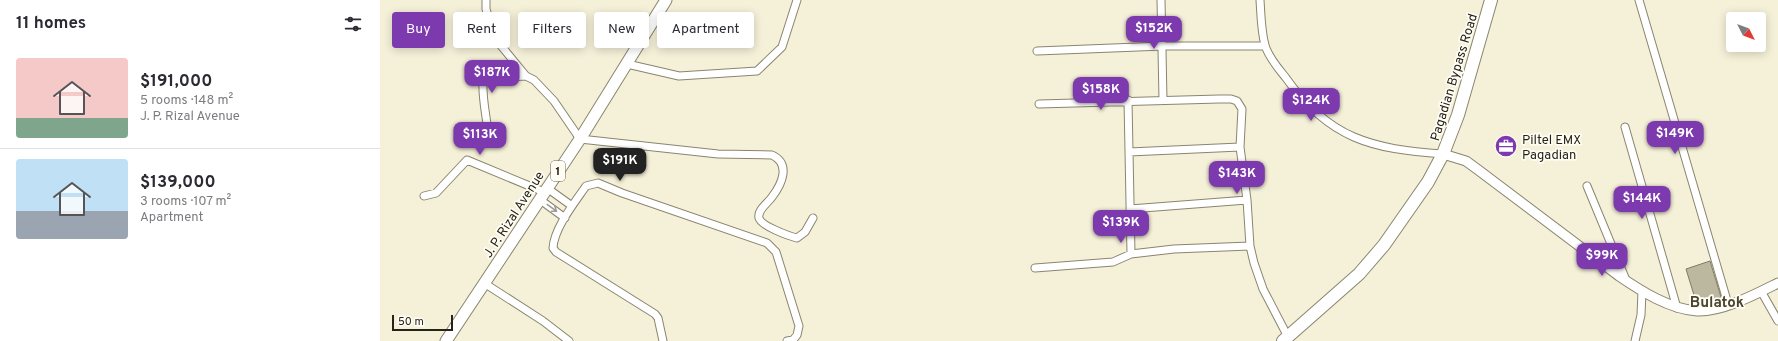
<!DOCTYPE html>
<meta charset="utf-8">
<style>
:root{--surface:#fff;--page:#f2f2f3;--text:#2b2b33;--muted:#7c7c81;--line:#e1e1e2;--accent:#7d3aae}
body{margin:0;font-family:Overpass,sans-serif;background:var(--page);color:var(--text);height:100vh;display:flex;flex-direction:column;font-size:15px;white-space:nowrap}
*{box-sizing:border-box;margin:0}
p{font-size:13px;color:var(--muted)}
.icon{flex:none;width:22px;height:22px;fill:none;stroke:currentColor;stroke-width:2;stroke-linecap:round;stroke-linejoin:round}
.map{position:relative;flex:1;overflow:hidden}
.details{display:flex;flex-direction:column;background:var(--surface);width:380px}
.details>*{flex:none}
.banner{position:absolute;left:12px;top:12px;width:380px;height:36px;display:flex;gap:8px}
.needle{width:26px;rotate:132deg}
.controls{position:absolute;left:1346px;top:12px;display:grid;gap:8px}
.controls a{display:grid;place-items:center;width:40px;height:40px;border-radius:4px;background:var(--surface);box-shadow:0 2px 10px #0003;font-size:20px}
.scale{position:absolute;left:12px;bottom:10px;width:61px;box-sizing:border-box;padding-left:4px;border:2px solid #25231a;border-top:0;font-size:11px;line-height:14px;white-space:nowrap;color:#25231a;-webkit-text-stroke:3px #fffdf3;paint-order:stroke}
.price{position:absolute;translate:-50% -34px;padding:0 9px;border-radius:8px;background:var(--accent);color:#fff;font-size:13px;line-height:26px;filter:drop-shadow(0 1px 2px #0008)}
.price::after{content:'';position:absolute;left:50%;top:24px;width:12px;height:9px;margin-left:-6px;background:inherit;clip-path:polygon(0 0,100% 0,50% 100%)}
.price.selected{background:#222;color:#fff}
ul{padding:0;list-style:none}
li{display:flex;align-items:center;gap:12px;height:100px;padding:0 16px}
li+li{border-top:1px solid var(--line)}
li span{display:grid;place-items:center;flex:none;width:112px;height:80px;border-radius:4px;color:#555}
li>.icon{margin-inline-start:auto}
span .icon{width:48px;height:48px;fill:#fffc;stroke-width:1}
li b{font-size:17px}
h2{display:flex;justify-content:space-between;align-items:center;height:48px;padding:0 16px;font-size:17px}
.tag{padding:0 14px;border-radius:4px;background:var(--surface);box-shadow:0 2px 10px #0003;font-size:14px;line-height:36px}
.tag.selected{background:var(--accent);color:#fff}
main{display:flex;flex:1;min-height:0}
.map>svg:first-child{display:block}
.building{fill:#bcb8a0;stroke:#7f7a65}
.lines{fill:none;stroke-linecap:round;stroke-linejoin:round}
.minor-casing{stroke:#8a856f;stroke-width:9}
.tertiary-casing{stroke:#8a856f;stroke-width:11}
.primary-casing{stroke:#8a856f;stroke-width:13}
.trunk-casing{stroke:#8a856f;stroke-width:14}
.minor{stroke:#fff;stroke-width:7}
.tertiary{stroke:#fff;stroke-width:9}
.primary{stroke:#fff;stroke-width:11}
.trunk{stroke:#fff;stroke-width:12}
.oneway{stroke:#9d9c98}
.labels{text-anchor:middle;stroke-width:3.5;stroke-linejoin:round;paint-order:stroke}
.shield{fill:#fffdf3;stroke:#66645b;stroke-width:1}
.shield-label{font-size:12px;font-weight:bold;fill:#25231a}
.street-label{font-size:13px;fill:#25231a;stroke:#fffdf3}
.poi-label{font-size:13px;fill:#25231a;stroke:#fffdf3;text-anchor:start}
.quarter-label{font-size:15px;font-weight:bold;fill:#494531;stroke:#fffdf3}
</style>
<main>
<section class="details">
<h2>11 homes<svg class="icon" aria-label="filters" viewBox="0 0 24 24"><path d="M4 7h16M4 17h16"/><circle cx="9" cy="7" r="2"/><circle cx="15" cy="17" r="2"/></svg></h2>
<ul>
<li><span style="background:linear-gradient(#f6c9c9 75%,#7fa58c 0)"><svg class="icon" aria-label="home" viewBox="0 0 24 24"><path d="M3 11l9-7 9 7M6 9v11h12V9"/></svg></span><div><b>$191,000</b><p>5 rooms · 148 m²</p><p>J. P. Rizal Avenue</p></div></li>
<li><span style="background:linear-gradient(#bfe0f5 65%,#9aa5b1 0)"><svg class="icon" aria-label="home" viewBox="0 0 24 24"><path d="M3 11l9-7 9 7M6 9v11h12V9"/></svg></span><div><b>$139,000</b><p>3 rooms · 107 m²</p><p>Apartment</p></div></li>
</ul>
</section>
<div class="map">
<svg width="1398" height="341" viewBox="0 0 1398 341">
<rect width="100%" height="100%" fill="#f5f0d8"/>
<path class="building" d="M1330,261l11,36 -24,8 -11,-36z"/>
<g class="lines">
<g class="minor-casing">
<path id="minor" d="M106,0v9l5,17 7,16 28,34 8,4 20,21 26,38 138,15 54,1c19,9 10,29 0,42 -4,6 -15,13 -13,21 2,8 30,18 38,20l8,-6 8,-14
M781,0l2,100
M880,0c1,14 1,31 5,45 3,12 14,24 21,33 43,61 86,71 157,76
M1259,0l89,304
M657,51l126,-5h102
M247,64l52,12 78,-5 25,-24 15,-47
M748,100l3,154 43,-5 76,-3
M659,104l180,-5h12l6,2 5,8 -2,38 7,53 3,46 4,17 9,26 25,48
M1245,127l52,181
M108,135c-1,-18 -6,-35 -5,-53l8,-4 35,-2
M749,152l111,-5
M1207,186l39,94
M167,188l25,18
M44,196l12,-3 31,-33 77,32
M159,199l26,19
M750,209l117,-9
M655,268l78,-6 18,-8
M104,283l59,38 26,20
M1381,291l17,30
M283,341l-5,-23 -3,-4 -99,-62 -3,-4c1,-20 22,-46 33,-62l12,-3 24,10 145,50 9,9 23,74 -2,9 -4,5 -6,1
M1255,341l6,-26 1,-24"/>
</g>
<g class="tertiary-casing">
<path id="tertiary" d="M1063,154l23,7 11,8 142,107c22,15 50,33 78,35 25,1 59,-17 81,-28"/>
</g>
<g class="primary-casing">
<path id="primary" d="M66,341l134,-202 86,-139"/>
</g>
<g class="trunk-casing">
<path id="trunk" d="M903,341l76,-67 25,-29 44,-63 15,-28 15,-39 33,-115"/>
</g>
<use href="#minor" class="minor"/>
<use href="#tertiary" class="tertiary"/>
<use href="#primary" class="primary"/>
<use href="#trunk" class="trunk"/>
</g>
<defs><path id="oneway-shaft" d="M-6 0H5M1.5-3L5.5 0L1.5 3" fill="none" stroke-width="1.6" stroke-linecap="round" stroke-linejoin="round"/></defs>
<use class="oneway" href="#oneway-shaft" transform="translate(172 208) rotate(36)"/>
<defs>
<g id="office-disc" transform="scale(1.15)"><circle r="9.5" fill="#7d3aae" stroke="#fffdf3"/><path d="M-6-3h4V-5.5h4V-3h4V5H-6ZM-1-4.5V-3h2v-1.5ZM-6 0V1H6V0Z" fill="#fff"/></g>
</defs>
<g fill-rule="evenodd">
<use href="#office-disc" x="1126" y="146"/>
</g>
<g class="labels">
<rect class="shield" x="171" y="161" width="14" height="20" rx="3"/>
<g class="shield-label">
<text x="178" y="175">1</text>
</g>
<g class="street-label">
<text transform="translate(1073 77) rotate(-73)" y="5">Pagadian Bypass Road</text>
<text transform="translate(133 214) rotate(-57)" y="5">J. P. Rizal Avenue</text>
</g>
<g class="poi-label">
<text x="1142" y="144">Piltel EMX<tspan x="1142" dy="15">Pagadian</tspan></text>
</g>
<g class="quarter-label">
<text x="1337" y="307">Bulatok</text>
</g>
</g>
</svg>
<div class="controls">
<a><svg class="needle" viewBox="-14 -14 28 28"><path d="M0-13l5 13h-10z" fill="#e53935"/><path d="M0 13l5-13h-10z" fill="#7c7c81"/></svg></a>
</div>
<div class="scale">50 m</div>
<b class="price" style="left:774px;top:50px">$152K</b>
<b class="price" style="left:112px;top:94px">$187K</b>
<b class="price" style="left:721px;top:111px">$158K</b>
<b class="price" style="left:931px;top:122px">$124K</b>
<b class="price" style="left:1295px;top:155px">$149K</b>
<b class="price" style="left:100px;top:156px">$113K</b>
<b class="price selected" style="left:240px;top:182px">$191K</b>
<b class="price" style="left:857px;top:195px">$143K</b>
<b class="price" style="left:1262px;top:220px">$144K</b>
<b class="price" style="left:741px;top:244px">$139K</b>
<b class="price" style="left:1222px;top:277px">$99K</b>
<div class="banner">
<a class="tag selected">Buy</a>
<a class="tag">Rent</a>
<a class="tag">Filters</a>
<a class="tag">New</a>
<a class="tag">Apartment</a>
</div>
</div>
</main>
